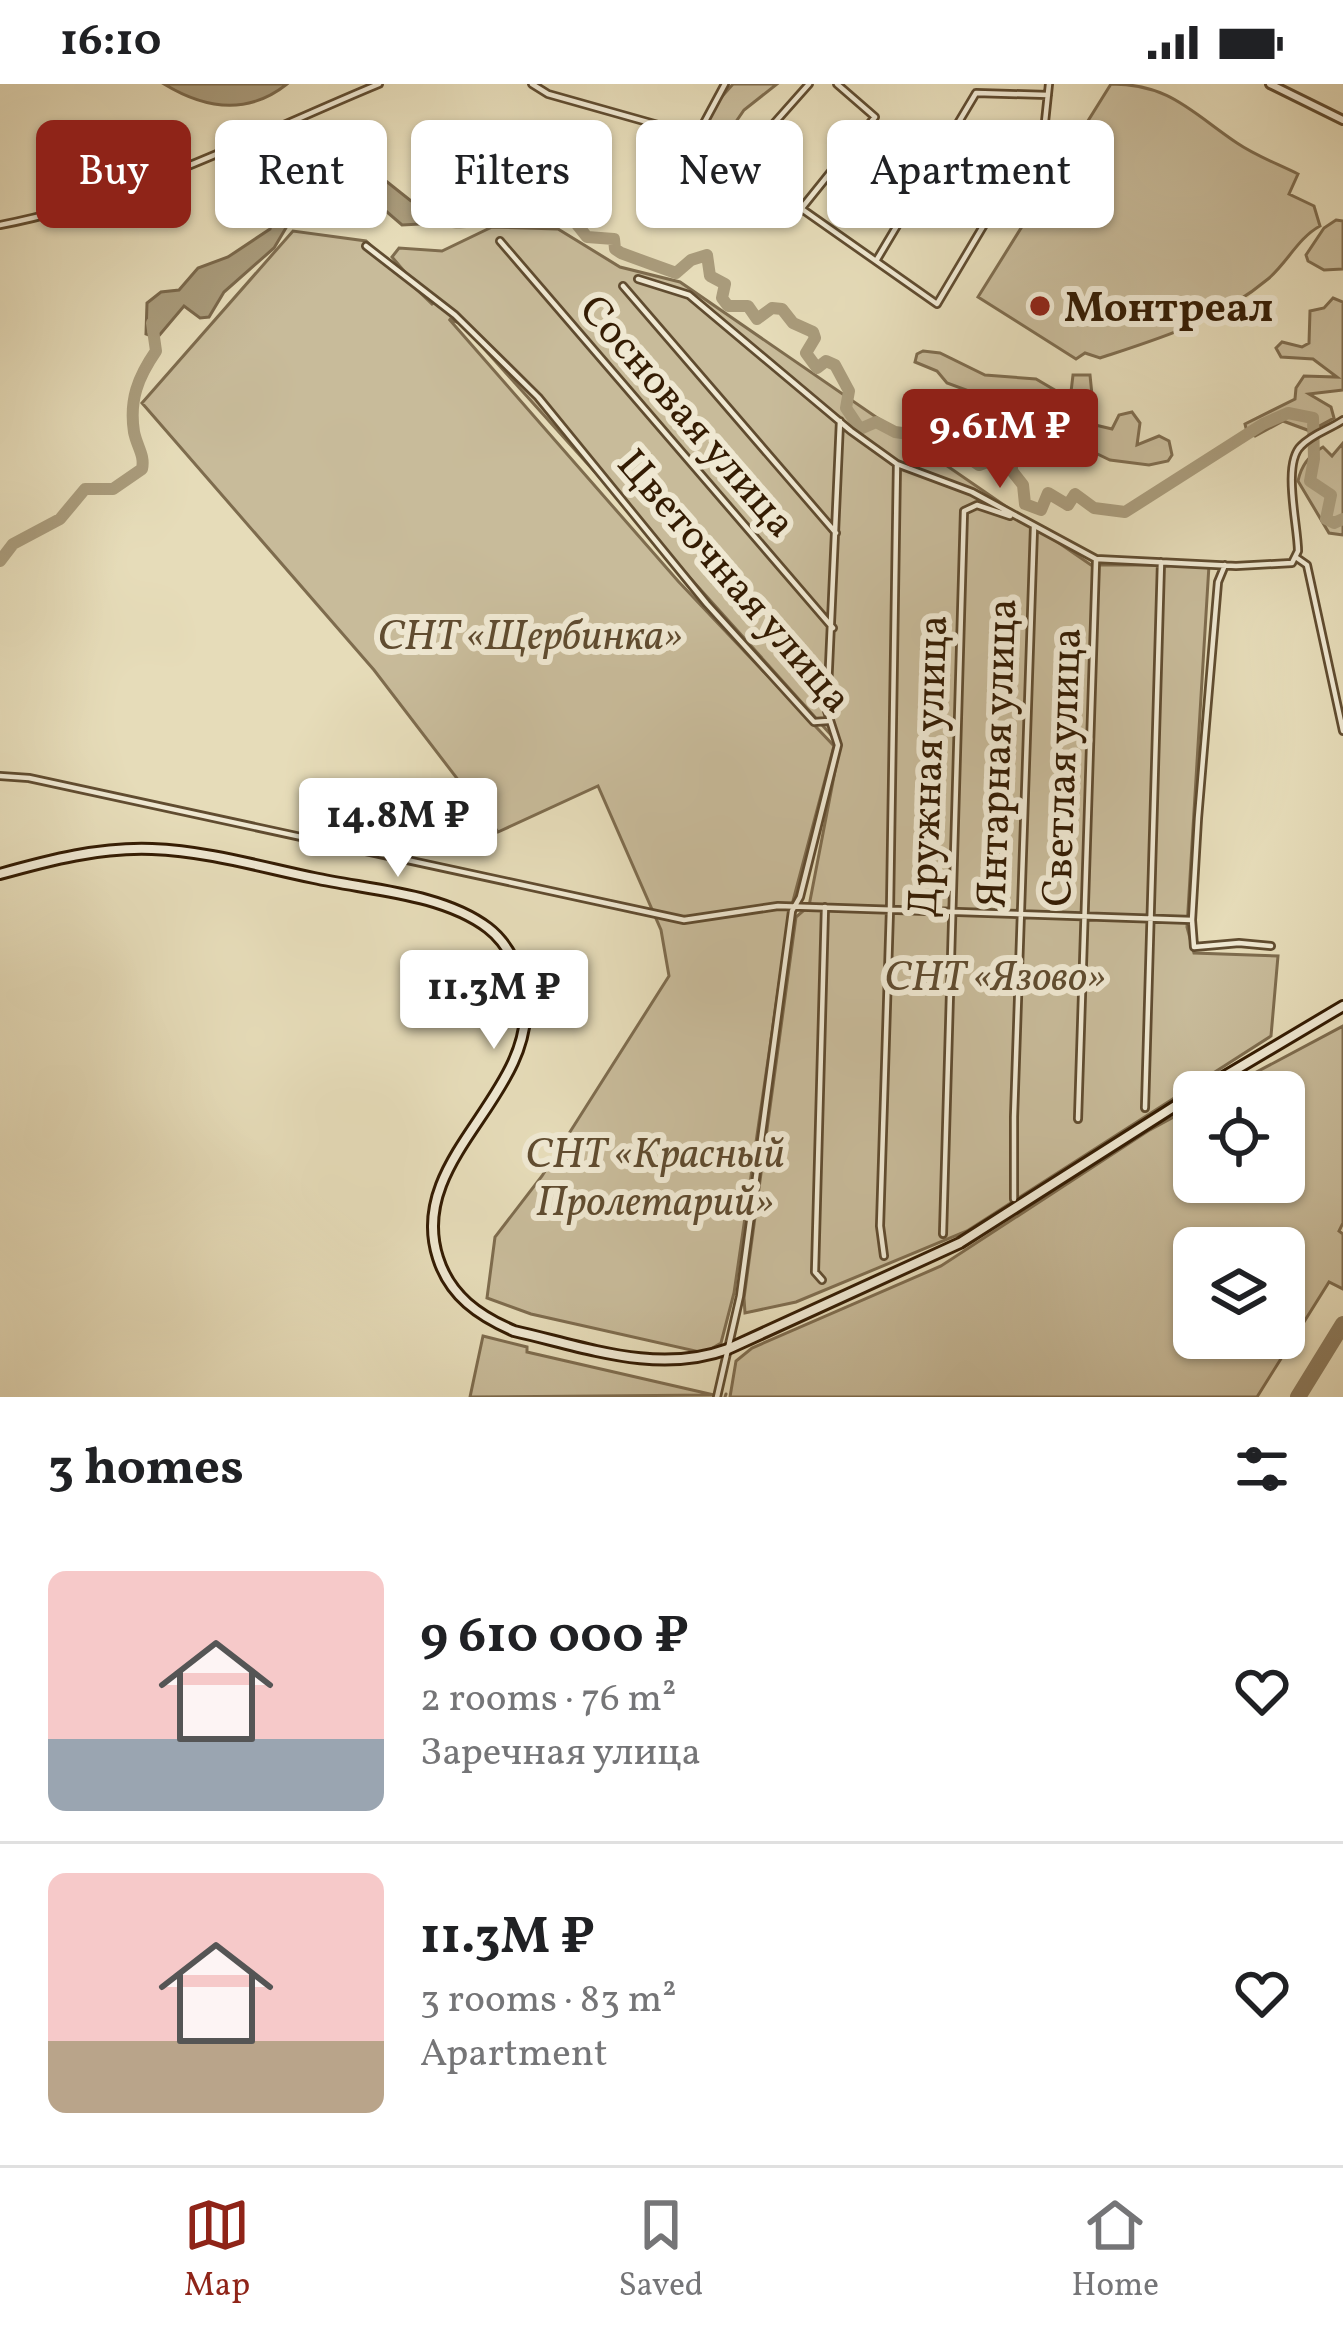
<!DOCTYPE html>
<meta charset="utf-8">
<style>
:root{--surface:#fff;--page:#f6f6f6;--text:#202124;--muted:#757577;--line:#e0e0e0;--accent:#8f2418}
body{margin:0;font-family:Vollkorn,serif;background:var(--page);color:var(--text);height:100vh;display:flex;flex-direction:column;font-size:45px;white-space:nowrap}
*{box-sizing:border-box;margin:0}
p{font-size:39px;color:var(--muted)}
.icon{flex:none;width:66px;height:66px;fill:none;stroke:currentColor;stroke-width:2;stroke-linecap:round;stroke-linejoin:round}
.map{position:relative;height:1313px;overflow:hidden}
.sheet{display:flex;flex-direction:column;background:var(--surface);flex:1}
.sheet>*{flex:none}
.banner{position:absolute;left:36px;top:36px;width:1272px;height:108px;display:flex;gap:24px}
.tools{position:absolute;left:1173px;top:987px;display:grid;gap:24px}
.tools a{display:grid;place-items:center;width:132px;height:132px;border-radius:18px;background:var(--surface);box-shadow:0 3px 9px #0004;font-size:60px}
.price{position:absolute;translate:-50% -102px;padding:0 27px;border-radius:12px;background:#fff;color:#222;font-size:39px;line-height:78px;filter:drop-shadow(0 3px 6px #0008)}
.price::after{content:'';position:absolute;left:50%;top:72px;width:36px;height:27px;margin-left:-18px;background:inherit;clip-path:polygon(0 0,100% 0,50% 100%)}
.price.active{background:var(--accent);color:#fff}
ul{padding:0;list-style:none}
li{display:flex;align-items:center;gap:36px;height:300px;padding:0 48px}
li+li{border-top:3px solid var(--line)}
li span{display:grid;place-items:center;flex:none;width:336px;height:240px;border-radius:18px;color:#555}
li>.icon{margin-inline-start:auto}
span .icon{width:144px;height:144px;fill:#fffc;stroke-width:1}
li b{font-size:51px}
h2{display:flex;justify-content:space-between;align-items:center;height:144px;padding:0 48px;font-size:51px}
.pill{padding:0 42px;border-radius:18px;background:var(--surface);box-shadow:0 3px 9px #0004;font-size:42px;line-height:108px}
.pill.active{background:var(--accent);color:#fff}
.status{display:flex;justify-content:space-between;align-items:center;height:84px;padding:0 60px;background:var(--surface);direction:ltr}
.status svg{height:33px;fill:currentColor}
.menu{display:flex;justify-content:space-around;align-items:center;height:168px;border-top:3px solid var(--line);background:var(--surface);font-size:33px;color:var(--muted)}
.menu a{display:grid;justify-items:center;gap:6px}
.menu .active{color:var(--accent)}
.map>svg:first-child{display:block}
.green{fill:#c8bb9a;stroke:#7e6c4e;stroke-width:3;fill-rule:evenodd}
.water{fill:#a99b7b;stroke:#7a684b;stroke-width:3}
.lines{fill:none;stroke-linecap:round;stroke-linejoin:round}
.stream{stroke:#7a684b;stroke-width:3}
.river{stroke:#a99b7b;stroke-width:12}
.taxiway{stroke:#8d7c5e;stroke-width:16}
.minor-casing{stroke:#604c30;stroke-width:10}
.tertiary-casing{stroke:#604c30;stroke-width:12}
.secondary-casing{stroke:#341c03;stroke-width:14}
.minor{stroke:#efe8d2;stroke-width:4.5}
.tertiary{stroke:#efe8d2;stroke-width:6}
.secondary{stroke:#efe8d2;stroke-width:8}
.poi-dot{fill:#8f2418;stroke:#efe8d2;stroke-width:4.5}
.labels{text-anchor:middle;stroke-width:12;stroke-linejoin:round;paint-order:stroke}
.poi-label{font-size:42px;font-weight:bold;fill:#341c03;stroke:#efe8d2;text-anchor:start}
.street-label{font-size:42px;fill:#341c03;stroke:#efe8d2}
.park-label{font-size:42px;font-style:italic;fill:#604c30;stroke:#efe8d2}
</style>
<div class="status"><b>16:10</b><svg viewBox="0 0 49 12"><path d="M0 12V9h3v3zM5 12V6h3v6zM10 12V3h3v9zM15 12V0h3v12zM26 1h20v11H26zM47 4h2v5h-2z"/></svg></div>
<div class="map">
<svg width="1343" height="1313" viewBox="0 0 1343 1313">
<rect width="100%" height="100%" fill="#e6dcb9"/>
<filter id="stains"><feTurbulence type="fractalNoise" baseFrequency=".00167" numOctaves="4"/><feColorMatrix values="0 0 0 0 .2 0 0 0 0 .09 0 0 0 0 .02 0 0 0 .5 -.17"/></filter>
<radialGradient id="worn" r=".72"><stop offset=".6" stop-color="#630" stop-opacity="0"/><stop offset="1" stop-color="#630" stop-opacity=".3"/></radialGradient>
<path class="green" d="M733,0h44l-33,26 -20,29 -8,4 -19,-1 21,-41z
M1111,0c59,0 80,28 126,59 19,13 41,21 61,31l-9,20 25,12 6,20c-22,12 -33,37 -52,53 -50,42 -107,59 -168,79l-15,-5 -9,6 -98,-62z
M1336,136l7,1v48l-19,1 -16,-9 -2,-6 18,-27z
M492,143l66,2 62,38 60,15 411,283h118l-22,362 7,26 84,3 -7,80 -304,195 -171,71 -51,11 -1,-15 52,-381 13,-11 31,-161 -378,-421 -13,-5 229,262 156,165 -45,170 -55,377 -13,50 -17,10 -173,-39 -44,-16 8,-61 47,-61 127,-200 -8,-46 -63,-144 -100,46 -124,-162 -232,-267 151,-172 73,10 67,64 -41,-48 7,-9 43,3z
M1333,214l10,4v88l-34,4 22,13 3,11 -24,13 -27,-10 -28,15 -8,-4 -2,-8 50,-25 1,-11 8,-12 33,1 -24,-18 -32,-2 -5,-9 6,-6 20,5 7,-4 1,-32 14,-3z
M923,267l17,2 45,22 51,4 29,17 6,-4 2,-17h17l2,20 -5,28 25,6 7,-14 13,-3 8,11 -3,22 22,-9 10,5 3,14 -4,6 -19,4 -39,-5 -85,-41 -18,-14 -60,-22 -10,-12 -22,-9 2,-8z
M1343,359v92l-14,-2 -31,-52c3,-15 11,-26 25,-34l9,9z
M1343,942v197l-4,8 4,3v55l-14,-7 -72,115h-527l6,-36 16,-13 189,-82 207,-135 46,-25v76h90v-90h-65zM1284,1164v90h-90v-90z
M483,1252l44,11v5l187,43 -244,2z"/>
<path class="water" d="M164,0h123c-40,32 -82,25 -123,0z
M343,94l43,3 39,31 1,7 -6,5 -18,1 -37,-32 -22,7 -17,15 -33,1 -19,32 -50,44 -15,25 -9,1 -16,-12 -27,32 -11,-4 1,-31 14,-11 18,-2 19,-22 30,-11 42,-28c9,-40 38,-43 73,-51z"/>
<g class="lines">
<path class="stream" d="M725,1313l1,-3"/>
<path class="river" d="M403,126c25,-5 31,-7 50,12 35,6 44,-33 66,-52l19,-2 -7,33 12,10 11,-6 10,3 23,29 27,2 1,10 6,4 55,20 15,-13 16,-5 3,21 15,8 -3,14 6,8h20l9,13 15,-11 10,1 11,14 20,9 2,6 -9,15 11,15 9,-7 9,4 14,26 -3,17 14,21 16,-7 19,10 21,3 15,10 18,-1 30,21 33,-12v18l11,14 2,19 16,6 7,-17 20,12 7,-11 19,14 31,4 138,-88 25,-11 25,5 1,41 -4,22 21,14 -5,24 8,4 9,-4
M0,477l13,-17 47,-25 25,-30h28l29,-20c3,-14 -5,-22 -8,-37 -5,-32 4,-55 22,-81l-4,-28"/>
<path class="taxiway" d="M1298,1313l45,-73"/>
<g class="minor-casing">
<path id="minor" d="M532,0l16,10 149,42 28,-52
M809,0l-71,80 199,140 108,-182 4,-38
M801,125l74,-92 -38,-33
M0,141c129,-24 258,-91 379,-141
M500,157l333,387
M366,162l89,69 83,82 169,207 107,118 14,-1
M876,177l100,-168 72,2
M638,195l51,16 162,136 46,33 75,28 124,67 140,7 56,-3 6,-12c0,-25 -16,-87 3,-105 11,-12 29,-17 42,-26
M623,202l213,247
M1297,474l10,7 36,166
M1225,481l-7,17 -20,236 -6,102 2,27 45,-4 32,3
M0,692l29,2 655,142 94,-14 414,14
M1145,1024l16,-546
M1078,1035l18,-558
M1014,1115v-82l20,-590
M943,1150l21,-723 13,-6 33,11
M884,1172l-4,-30 10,-317 7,-445
M822,1196l-7,-8 10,-365
M717,1313l23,-101 52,-385 8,-14 38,-152 -11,-34 13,-290"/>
</g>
<g class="tertiary-casing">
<path id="tertiary" d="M1270,0l73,36"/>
</g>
<g class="secondary-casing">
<path id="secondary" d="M0,790c50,-14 100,-27 152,-25 55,2 109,18 162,29 54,12 128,15 174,50 21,16 34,45 37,71 10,97 -119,160 -87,259 12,38 41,58 76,73 71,16 143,44 214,18l232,-106 234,-149
M1198,1008l145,-86"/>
</g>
<use href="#minor" class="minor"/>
<use href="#tertiary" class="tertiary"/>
<use href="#secondary" class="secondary"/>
</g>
<circle class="poi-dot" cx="1040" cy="222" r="12"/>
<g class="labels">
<g class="poi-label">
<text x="1064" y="237">Монтреал</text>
</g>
<g class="street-label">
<text transform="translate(689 331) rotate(49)" y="15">Сосновая улица</text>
<text transform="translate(736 496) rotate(49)" y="15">Цветочная улица</text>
<text transform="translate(995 669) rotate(-88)" y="15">Янтарная улица</text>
<text transform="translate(926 682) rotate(-88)" y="15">Дружная улица</text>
<text transform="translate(1060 683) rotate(-88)" y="15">Светлая улица</text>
</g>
<g class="park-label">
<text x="530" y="565">СНТ «Щербинка»</text>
<text x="995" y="906">СНТ «Язово»</text>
<text x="655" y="1083">СНТ «Красный<tspan x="655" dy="48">Пролетарий»</tspan></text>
</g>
</g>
<rect width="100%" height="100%" filter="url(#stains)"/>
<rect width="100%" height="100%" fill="url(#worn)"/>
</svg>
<div class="tools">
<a><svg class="icon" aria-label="locate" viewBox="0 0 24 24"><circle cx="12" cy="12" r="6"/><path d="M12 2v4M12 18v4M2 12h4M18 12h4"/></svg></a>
<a><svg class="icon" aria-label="layers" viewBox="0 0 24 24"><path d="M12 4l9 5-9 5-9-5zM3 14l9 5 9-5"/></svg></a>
</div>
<b class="price active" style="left:1000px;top:407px">9.61M ₽</b>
<b class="price" style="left:398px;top:796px">14.8M ₽</b>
<b class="price" style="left:494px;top:968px">11.3M ₽</b>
<div class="banner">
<a class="pill active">Buy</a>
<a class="pill">Rent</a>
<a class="pill">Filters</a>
<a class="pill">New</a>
<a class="pill">Apartment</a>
</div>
</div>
<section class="sheet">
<h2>3 homes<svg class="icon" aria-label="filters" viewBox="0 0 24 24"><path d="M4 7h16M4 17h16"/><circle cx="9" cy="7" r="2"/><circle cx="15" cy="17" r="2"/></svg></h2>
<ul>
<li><span style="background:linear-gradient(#f6c9c9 70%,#9aa5b1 0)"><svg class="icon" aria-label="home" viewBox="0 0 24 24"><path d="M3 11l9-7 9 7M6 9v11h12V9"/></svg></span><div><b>9 610 000 ₽</b><p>2 rooms · 76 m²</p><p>Заречная улица</p></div><svg class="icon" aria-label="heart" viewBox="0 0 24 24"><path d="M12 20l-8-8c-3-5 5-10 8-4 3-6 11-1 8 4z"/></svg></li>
<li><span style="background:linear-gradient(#f6c9c9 70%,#b9a48a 0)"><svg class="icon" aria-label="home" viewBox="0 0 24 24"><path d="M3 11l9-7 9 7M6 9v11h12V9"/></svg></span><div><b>11.3M ₽</b><p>3 rooms · 83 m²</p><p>Apartment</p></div><svg class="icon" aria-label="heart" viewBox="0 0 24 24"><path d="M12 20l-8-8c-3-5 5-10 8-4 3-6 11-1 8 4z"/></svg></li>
</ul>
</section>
<nav class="menu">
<a class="active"><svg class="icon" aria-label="map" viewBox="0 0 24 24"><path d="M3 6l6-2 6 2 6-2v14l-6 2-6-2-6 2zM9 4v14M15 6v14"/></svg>Map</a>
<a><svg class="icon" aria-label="saved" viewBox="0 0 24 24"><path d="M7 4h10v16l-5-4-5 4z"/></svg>Saved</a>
<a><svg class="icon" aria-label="home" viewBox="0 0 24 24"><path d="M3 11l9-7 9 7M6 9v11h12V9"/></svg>Home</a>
</nav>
